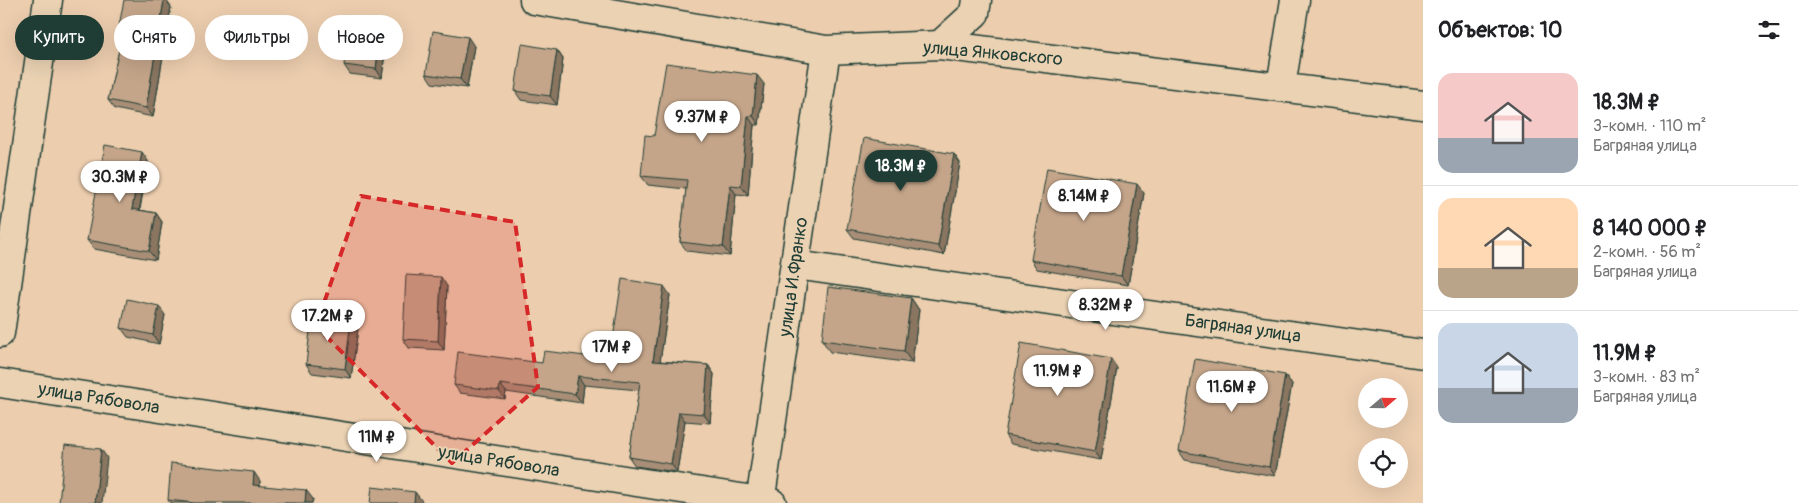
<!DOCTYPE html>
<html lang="ru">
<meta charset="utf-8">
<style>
:root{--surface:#fff;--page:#f6f6f6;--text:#202124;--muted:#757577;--line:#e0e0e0;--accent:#1f3d34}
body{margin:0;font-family:Pangolin,sans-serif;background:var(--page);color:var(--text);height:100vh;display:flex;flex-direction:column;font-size:19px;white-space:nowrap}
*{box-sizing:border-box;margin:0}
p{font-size:16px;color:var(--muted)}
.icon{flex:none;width:28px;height:28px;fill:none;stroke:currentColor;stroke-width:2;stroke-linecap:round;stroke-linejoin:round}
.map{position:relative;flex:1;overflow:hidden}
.sheet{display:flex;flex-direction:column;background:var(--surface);width:375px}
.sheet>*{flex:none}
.banner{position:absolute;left:15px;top:15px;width:475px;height:45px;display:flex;gap:10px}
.needle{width:32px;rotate:70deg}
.tools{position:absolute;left:1358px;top:378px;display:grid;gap:10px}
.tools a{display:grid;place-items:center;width:50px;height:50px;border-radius:50%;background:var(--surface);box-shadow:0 5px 20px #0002;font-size:25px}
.price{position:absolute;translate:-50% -42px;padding:0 11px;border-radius:18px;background:#fff;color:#222;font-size:16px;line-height:32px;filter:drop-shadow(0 1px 2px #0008)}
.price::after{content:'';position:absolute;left:50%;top:30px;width:15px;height:11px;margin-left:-8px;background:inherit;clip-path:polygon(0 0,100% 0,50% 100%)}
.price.selected{background:var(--accent);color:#fff}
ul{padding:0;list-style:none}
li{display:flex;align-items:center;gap:15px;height:125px;padding:0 15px}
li+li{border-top:1px solid var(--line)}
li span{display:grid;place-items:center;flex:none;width:140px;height:100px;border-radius:15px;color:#555}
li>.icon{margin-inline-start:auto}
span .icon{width:60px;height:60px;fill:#fffc;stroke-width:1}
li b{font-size:21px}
h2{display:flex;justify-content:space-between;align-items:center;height:60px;padding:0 15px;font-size:21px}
.chip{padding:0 18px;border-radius:22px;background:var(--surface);box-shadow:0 5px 20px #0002;font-size:18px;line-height:45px}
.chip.selected{background:var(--accent);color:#fff}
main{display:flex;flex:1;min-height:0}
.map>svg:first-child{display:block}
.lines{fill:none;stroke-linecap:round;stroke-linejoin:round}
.minor-casing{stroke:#1f3d34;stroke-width:31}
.minor{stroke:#ead2b3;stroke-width:28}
.wall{fill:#a98e77;stroke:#1f3d34}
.shaded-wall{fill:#897461;stroke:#1f3d34}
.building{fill:#c4a58a;stroke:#1f3d34}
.marked{fill:#d62828;fill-opacity:0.2;stroke:#d62828;stroke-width:4;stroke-dasharray:10 6;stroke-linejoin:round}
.labels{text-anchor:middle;stroke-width:4;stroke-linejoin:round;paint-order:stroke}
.street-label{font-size:18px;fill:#1f3d34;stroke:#ead2b3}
</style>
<main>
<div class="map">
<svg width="1423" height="503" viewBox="0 0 1423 503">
<rect width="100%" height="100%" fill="#eccdae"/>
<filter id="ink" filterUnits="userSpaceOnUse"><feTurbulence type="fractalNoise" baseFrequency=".02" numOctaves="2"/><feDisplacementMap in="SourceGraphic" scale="10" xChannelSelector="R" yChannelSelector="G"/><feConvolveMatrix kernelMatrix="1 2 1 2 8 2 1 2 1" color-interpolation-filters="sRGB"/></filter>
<g filter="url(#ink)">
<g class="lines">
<g class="minor-casing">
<path id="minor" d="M534,0l292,50 114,-5 483,60
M940,45l35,-32 2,-13
M1281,86l14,-86
M795,265l628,89
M0,333l48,-333
M0,383l772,120
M760,503l66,-453"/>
</g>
<use href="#minor" class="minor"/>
</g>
<path class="wall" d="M171,7l-18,110 -38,-8 -7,-9 15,-68 -4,-6z
M381,25l6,9 -5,44 -32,-4 -6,-9z
M474,46l-7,42 -35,-5 -6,-9z
M557,50l6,9 -6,46 -36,-5 -6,-9z
M764,84l-5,41h-5l-6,70 -12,-1 -6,62 -43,-5 -7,-9 6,-53 -38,-4 -7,-9z
M954,154l6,9 -16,92 -90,-17 -7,-9z
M148,161l-8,49 16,3 6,9 -6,38 -62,-11 -7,-9z
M1144,193l-16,92 -91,-16 -6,-9z
M447,286l-3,64 -35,-2 -6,-9z
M670,295l-10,66 48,4 6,9 -4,49 -25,-2 -8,51 -42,-6 -6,-9 10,-67 -55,-5 -2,18 -76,-11 -1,7 -45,-6 -6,-8 88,-22 68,-4z
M911,298l8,12 -7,53 -82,-11 -8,-12z
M165,315l-6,29 -31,-7 -7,-9z
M358,329l-7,49 -39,-5 -6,-9z
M1117,368l-16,92 -90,-16 -6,-9z
M1285,375l7,9 -17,92 -90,-16 -6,-9z
M260,481v5l53,13 -1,4h-142l-2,-3z"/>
<path class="shaded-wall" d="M164,0h2l5,7 -18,110 -7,-9z
M381,25l6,9 -5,44 -6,-9z
M468,37l6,9 -7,42 -7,-9z
M557,50l6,9 -6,46 -7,-9z
M757,75l7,9 -5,41 -6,-9z
M748,116l6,9 -6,70 -7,-9z
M142,152l6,9 -10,57 -6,-9z
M954,154l6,9 -16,92 -6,-9z
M1137,184l7,9 -16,92 -7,-9z
M730,185l6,9 -6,62 -7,-9z
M156,213l6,9 -6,38 -7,-9z
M441,277l6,9 -3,64 -6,-9z
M664,286l6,9 -11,74 -6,-8z
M911,298l8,12 -7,53 -8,-12z
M159,306l6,9 -6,29 -6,-9z
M351,320l7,9 -7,49 -6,-9z
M1111,359l6,9 -16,92 -6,-8z
M708,365l6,9 -4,49 -6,-9z
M1285,375l7,9 -17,92 -6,-9z
M578,376l6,9 -2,18 -7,-9z
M500,384l6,8 -1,7 -6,-8z
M679,412l6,9 -8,51 -6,-8z
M101,449l6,9 -5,45h-7z
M254,472l6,9 -1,13 -6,-9z
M306,490l7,9 -1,4h-7z
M415,492l7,9v2h-8z"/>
<path class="building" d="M124,0h40l-18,108 -38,-8 16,-73 -5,-1z
M349,21l32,4 -5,44 -32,-4z
M433,31l35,6 -8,42 -34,-5z
M522,44l35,6 -7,46 -35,-5z
M666,63l91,12 -4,41h-5l-7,70 -11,-1 -7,62 -43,-5 7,-62 -46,-4 4,-41 9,1z
M864,138l90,16 -16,92 -91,-17z
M105,145l37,7 -10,57 24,4 -7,38 -62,-11z
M1047,168l90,16 -16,92 -90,-16z
M406,275l35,2 -3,64 -35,-2z
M622,279l42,7 -11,75 55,4 -4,49 -25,-2 -8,52 -42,-7 11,-75 -62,-6 -3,18 -75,-10 -1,7 -45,-6 4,-33 84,11 2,-12 66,8z
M828,287l83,11 -7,53 -82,-11z
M127,299l32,7 -6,29 -32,-7z
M312,315l39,5 -6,49 -39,-5z
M1021,343l90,16 -16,93 -90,-17z
M1195,359l90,16 -16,92 -90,-16z
M65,445l36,4 -6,54h-36z
M171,463l83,9 -1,13 53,5 -1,13h-111l-26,-3z
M372,487l43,5 -1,11h-44z"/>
</g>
<path class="marked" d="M361,196l154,26 23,165 -86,76 -136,-137z"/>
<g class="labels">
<g class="street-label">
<text transform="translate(993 53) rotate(5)" y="6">улица Янковского</text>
<text transform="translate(793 277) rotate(-82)" y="6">улица И.Франко</text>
<text transform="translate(1243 328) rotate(8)" y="6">Багряная улица</text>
<text transform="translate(99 398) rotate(9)" y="6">улица Рябовола</text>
<text transform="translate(499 461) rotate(9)" y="6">улица Рябовола</text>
</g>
</g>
</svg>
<div class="tools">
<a><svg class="needle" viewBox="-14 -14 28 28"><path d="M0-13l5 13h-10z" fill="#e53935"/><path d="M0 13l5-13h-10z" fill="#757577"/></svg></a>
<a><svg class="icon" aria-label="locate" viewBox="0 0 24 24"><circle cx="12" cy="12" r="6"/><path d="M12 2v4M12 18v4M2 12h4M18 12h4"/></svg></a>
</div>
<b class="price" style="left:702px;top:143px">9.37M ₽</b>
<b class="price selected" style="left:901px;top:192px">18.3M ₽</b>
<b class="price" style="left:120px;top:203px">30.3M ₽</b>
<b class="price" style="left:1084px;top:222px">8.14M ₽</b>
<b class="price" style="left:1106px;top:331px">8.32M ₽</b>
<b class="price" style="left:328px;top:342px">17.2M ₽</b>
<b class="price" style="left:612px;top:373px">17M ₽</b>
<b class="price" style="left:1058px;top:397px">11.9M ₽</b>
<b class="price" style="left:1232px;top:413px">11.6M ₽</b>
<b class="price" style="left:377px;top:463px">11M ₽</b>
<div class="banner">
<a class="chip selected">Купить</a>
<a class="chip">Снять</a>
<a class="chip">Фильтры</a>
<a class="chip">Новое</a>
</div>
</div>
<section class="sheet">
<h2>Объектов: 10<svg class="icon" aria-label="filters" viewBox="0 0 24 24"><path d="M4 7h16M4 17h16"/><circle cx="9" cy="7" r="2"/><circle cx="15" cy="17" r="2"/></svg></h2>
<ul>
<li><span style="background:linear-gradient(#f6c9c9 65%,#9aa5b1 0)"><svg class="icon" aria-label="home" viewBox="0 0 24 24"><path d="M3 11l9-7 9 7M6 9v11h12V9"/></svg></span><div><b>18.3M ₽</b><p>3-комн. · 110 m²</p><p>Багряная улица</p></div></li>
<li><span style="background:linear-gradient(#ffd9b3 70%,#b9a48a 0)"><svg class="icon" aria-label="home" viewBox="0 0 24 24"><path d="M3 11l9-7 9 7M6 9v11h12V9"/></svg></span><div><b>8 140 000 ₽</b><p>2-комн. · 56 m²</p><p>Багряная улица</p></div></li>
<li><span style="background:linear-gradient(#c9d6e8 65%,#9aa5b1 0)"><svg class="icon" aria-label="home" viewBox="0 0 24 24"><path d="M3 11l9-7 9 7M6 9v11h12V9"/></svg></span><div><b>11.9M ₽</b><p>3-комн. · 83 m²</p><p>Багряная улица</p></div></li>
</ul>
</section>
</main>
